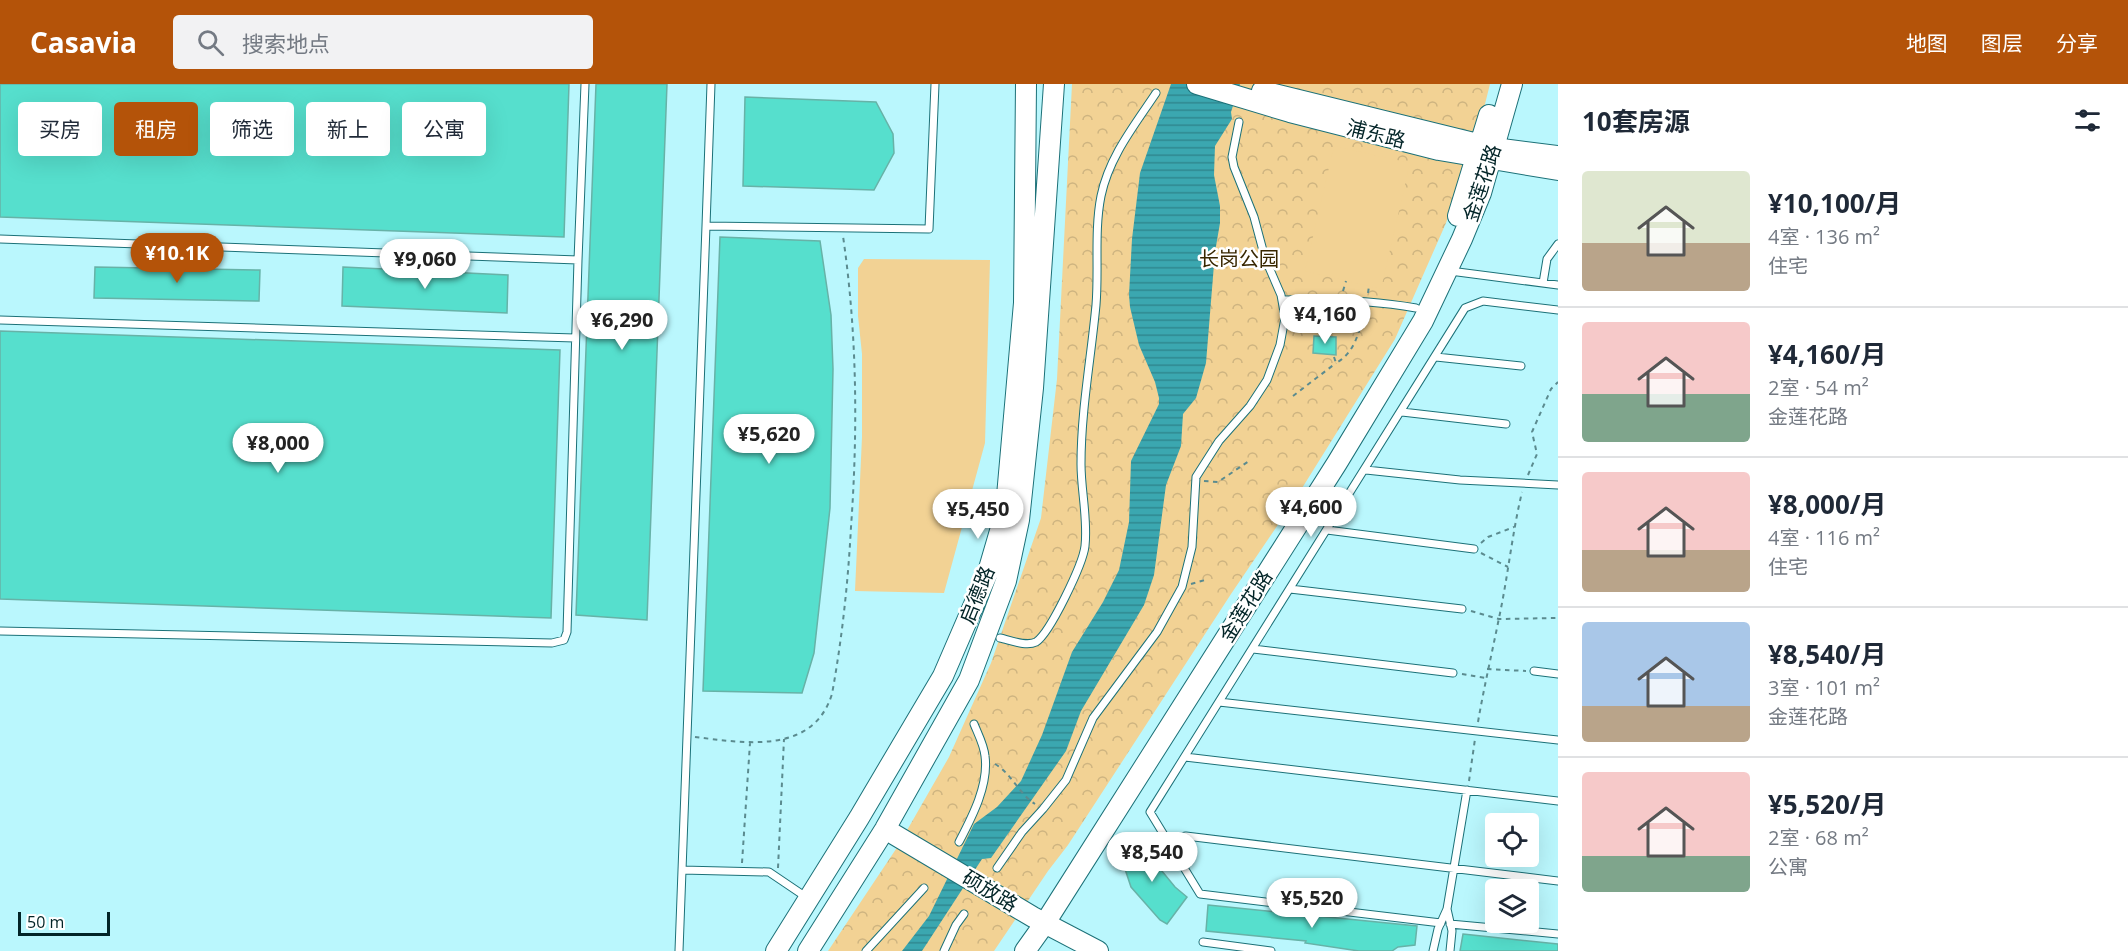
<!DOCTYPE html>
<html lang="zh">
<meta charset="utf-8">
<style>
:root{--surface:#fff;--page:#f2f2f3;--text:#1f2937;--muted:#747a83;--line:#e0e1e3;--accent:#b45309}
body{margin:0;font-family:"Open Sans","Noto Sans SC",sans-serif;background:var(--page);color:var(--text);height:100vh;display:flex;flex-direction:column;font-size:22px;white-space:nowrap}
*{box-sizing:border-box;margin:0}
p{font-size:20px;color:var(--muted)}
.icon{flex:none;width:33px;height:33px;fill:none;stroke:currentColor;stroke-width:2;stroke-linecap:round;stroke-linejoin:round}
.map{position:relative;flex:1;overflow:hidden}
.drawer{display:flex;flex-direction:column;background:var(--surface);width:570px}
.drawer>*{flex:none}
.banner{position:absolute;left:18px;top:18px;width:570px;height:54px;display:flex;gap:12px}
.tools{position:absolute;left:1485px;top:729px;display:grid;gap:12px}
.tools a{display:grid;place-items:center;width:54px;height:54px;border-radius:6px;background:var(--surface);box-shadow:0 6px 24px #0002;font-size:30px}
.scale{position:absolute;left:18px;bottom:15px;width:92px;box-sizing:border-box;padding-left:6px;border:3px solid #022427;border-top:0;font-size:16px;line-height:21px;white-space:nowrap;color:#022427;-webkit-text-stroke:4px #fff;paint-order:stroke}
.price{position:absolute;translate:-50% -51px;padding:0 14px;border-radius:21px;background:#fff;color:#222;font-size:20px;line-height:39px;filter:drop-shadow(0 2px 3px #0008)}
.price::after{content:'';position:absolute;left:50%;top:36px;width:18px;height:14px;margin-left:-9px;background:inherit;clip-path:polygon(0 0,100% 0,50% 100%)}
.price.selected{background:var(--accent);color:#fff}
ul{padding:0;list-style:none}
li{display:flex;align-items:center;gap:18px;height:150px;padding:0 24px}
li+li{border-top:2px solid var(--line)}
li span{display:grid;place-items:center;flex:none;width:168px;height:120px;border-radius:6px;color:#555}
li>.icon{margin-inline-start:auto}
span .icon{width:72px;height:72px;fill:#fffc;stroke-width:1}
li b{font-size:26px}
h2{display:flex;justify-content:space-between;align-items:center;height:72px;padding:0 24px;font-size:26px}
.tag{padding:0 21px;border-radius:6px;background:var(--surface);box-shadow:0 6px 24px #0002;font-size:21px;line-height:54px}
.tag.selected{background:var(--accent);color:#fff}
header{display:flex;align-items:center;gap:36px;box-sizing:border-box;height:84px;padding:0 30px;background:var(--accent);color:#fff}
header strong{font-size:28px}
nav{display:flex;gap:33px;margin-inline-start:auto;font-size:21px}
.search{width:420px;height:54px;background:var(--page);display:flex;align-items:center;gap:15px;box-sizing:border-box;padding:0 21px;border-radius:6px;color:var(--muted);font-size:22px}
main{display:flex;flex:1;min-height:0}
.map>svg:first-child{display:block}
.park{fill:url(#park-crowns)}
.pitch{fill:#f2d294}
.water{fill:url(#water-rules)}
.building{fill:#56dfcd;stroke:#67b2a7;stroke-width:1.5}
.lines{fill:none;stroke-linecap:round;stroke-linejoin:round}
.lane-casing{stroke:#1c7178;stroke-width:9}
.secondary-casing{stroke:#1c7178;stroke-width:22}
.path{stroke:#5b8b8f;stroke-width:2;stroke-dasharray:4.5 4.5;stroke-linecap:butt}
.lane{stroke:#fff;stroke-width:7}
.secondary{stroke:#fff;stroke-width:20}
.labels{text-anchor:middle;stroke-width:5;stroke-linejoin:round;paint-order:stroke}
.street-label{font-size:20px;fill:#022427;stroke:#fff}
.park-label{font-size:20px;fill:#382700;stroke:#fff}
</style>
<header>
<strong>Casavia</strong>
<div class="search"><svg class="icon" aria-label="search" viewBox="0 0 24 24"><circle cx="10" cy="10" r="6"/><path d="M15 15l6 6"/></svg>搜索地点</div>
<nav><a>地图</a><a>图层</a><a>分享</a></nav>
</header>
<main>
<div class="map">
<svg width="1558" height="867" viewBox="0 0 1558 867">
<defs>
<pattern id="park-crowns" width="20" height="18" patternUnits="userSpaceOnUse" patternTransform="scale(1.5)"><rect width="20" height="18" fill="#f2d294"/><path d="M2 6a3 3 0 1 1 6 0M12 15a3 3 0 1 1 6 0" fill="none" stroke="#ceb480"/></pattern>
<pattern id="water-rules" width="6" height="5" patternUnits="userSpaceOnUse" patternTransform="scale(1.5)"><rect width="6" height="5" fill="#3ba7b0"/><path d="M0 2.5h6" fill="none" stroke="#2f888f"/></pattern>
</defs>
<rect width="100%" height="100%" fill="#baf7fd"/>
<path class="park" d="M1072,0h418l-8,32 -36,107 -51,116 -101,162 -63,93 -163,251 -20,26 -54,80h-166l70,-105 51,-89 42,-94 50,-145 16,-139z"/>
<path class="pitch" d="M1334,62l76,17 -29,126 -76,-18z
M864,175l126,1 -5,183 -41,150 -89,-2 7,-154v-83l-4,-38v-48z"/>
<path class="water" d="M1171,0h69l-9,28 1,7 -17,27 -1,29 6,31v17l-5,29 -9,111 -10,35 -13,16 -2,32 -15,39 -12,90 -10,30 -63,106 -15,40 -75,107 -9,1 -60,92h-20l27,-35 45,-92 23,-17 24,-26 21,-46 30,-83 31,-50 16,-32 10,-48 2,-61 28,-57v-6l-4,-16 -16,-37 -9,-38 -1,-12 3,-56 8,-66z"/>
<path class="building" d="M0,0h569l-5,153 -564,-20z
M596,0h71l-20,536 -71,-5z
M745,13l131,5 17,32 1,19 -20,37 -131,-4z
M720,153l100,4 11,74 2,54 -3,139 -16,145 -12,40 -99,-2z
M95,183l165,3 -1,31 -165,-3z
M343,183l165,8 -1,38 -165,-7z
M0,247l560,19 -9,268 -551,-19z
M1314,252l22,1v18l-23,-2z
M1149,761l8,20 18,22 12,10 -20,27 -7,-4 -29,-33 -12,-36z
M1208,821l209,21 -2,19 -17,2 -6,4h-33l-54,-8 1,-2 -100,-10z
M1463,850l95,10v7h-98z"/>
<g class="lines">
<g class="lane-casing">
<path id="lane" d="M711,0l-5,142 223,3 6,-145
M0,155l578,21
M1450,187l108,14
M1543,199l4,-24 11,-15
M1282,216c45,-1 89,0 134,8
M0,236l575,18
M1436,273l85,9
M1402,328l104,12
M1366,386l94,10 98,5
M1327,446l147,19
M1290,505l172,20
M0,547l552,12 12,-3 3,-8 11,-372 7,-176
M1000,554c10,2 26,9 36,4 14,-9 47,-78 49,-96 3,-27 -4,-55 -4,-82 0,-53 10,-106 15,-159 3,-35 -2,-74 5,-109 8,-39 33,-70 55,-103
M1253,565l200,24
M1534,587l24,3
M1219,618l339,38
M1185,673l373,44
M1167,756l19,-4 372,45
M959,758c13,-25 30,-57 26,-86 -1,-11 -7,-22 -11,-32
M997,784l25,-36 21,-23 23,-29 27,-62 64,-86 25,-45 10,-40 4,-70 23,-36 31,-35 17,-26 13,-35 5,-27 -4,-23 -16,-37 -11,-41 -20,-50 -2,-10 7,-35
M682,786l87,2 37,25
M1447,825l5,22 -2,20
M1441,839l-241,-29 -50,-82 315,-504 18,-7 75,9
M1450,840l108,10
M1203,858l68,9
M679,867l27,-725
M866,867l58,-63
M944,867l12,-26 8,-11
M1433,867l5,-22 9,-20 20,-119"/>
</g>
<g class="secondary-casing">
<path id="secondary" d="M1197,0l93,28 149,38 119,20
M1262,7l232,57 64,8
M1458,132l31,-101
M885,745l148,88 65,34
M776,867l83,-133 84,-142 45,-104 14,-48 5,-28 17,-193 2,-219
M808,867l77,-122 84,-149 37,-99 13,-61 14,-132 21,-304
M1025,867l20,-28 292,-460 86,-142 39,-82 19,-46 31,-109"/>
</g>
<path class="path" d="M1343,207l3,-10
M1368,209l1,-7
M1334,273l2,6c19,-10 24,-33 28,-53
M1293,312l43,-33
M1528,391l9,-21 -5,-22 19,-43 7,-7
M1204,397l14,1 31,-21
M1481,459l7,-6 26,-10
M1481,469l27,14
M1191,500l17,-5
M1471,527l28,8 59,-1
M1487,585l39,2
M1462,590l24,4
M1478,638c6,-35 14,-69 21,-104 9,-42 13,-84 23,-126
M695,653c50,6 118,18 137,-43 10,-55 16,-111 19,-167 7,-98 6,-194 -8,-291
M995,680c16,9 24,30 40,40
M1469,697l6,-42
M742,779l8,-120
M778,784l6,-129"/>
<use href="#lane" class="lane"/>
<use href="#secondary" class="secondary"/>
</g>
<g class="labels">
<g class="street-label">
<text transform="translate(1376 50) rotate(14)" y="7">浦东路</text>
<text transform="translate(1482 99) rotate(-72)" y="7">金莲花路</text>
<text transform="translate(977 511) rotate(-68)" y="7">启德路</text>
<text transform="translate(1246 522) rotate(-58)" y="7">金莲花路</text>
<text transform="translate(990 807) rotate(31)" y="7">硕放路</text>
</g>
<g class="park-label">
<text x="1239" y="182">长岗公园</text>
</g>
</g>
</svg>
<div class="tools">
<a><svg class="icon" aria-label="locate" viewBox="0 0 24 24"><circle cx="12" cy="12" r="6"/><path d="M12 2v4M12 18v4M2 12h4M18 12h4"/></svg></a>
<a><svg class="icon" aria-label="layers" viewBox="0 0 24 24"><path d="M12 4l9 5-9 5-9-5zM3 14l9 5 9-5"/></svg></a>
</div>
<div class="scale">50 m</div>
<b class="price selected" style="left:177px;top:200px">¥10.1K</b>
<b class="price" style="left:425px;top:206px">¥9,060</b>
<b class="price" style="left:1325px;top:261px">¥4,160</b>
<b class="price" style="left:622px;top:267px">¥6,290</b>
<b class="price" style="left:769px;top:381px">¥5,620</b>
<b class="price" style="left:278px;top:390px">¥8,000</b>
<b class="price" style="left:1311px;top:454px">¥4,600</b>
<b class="price" style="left:978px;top:456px">¥5,450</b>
<b class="price" style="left:1152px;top:799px">¥8,540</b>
<b class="price" style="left:1312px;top:845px">¥5,520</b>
<div class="banner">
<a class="tag">买房</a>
<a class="tag selected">租房</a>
<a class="tag">筛选</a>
<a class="tag">新上</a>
<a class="tag">公寓</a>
</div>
</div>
<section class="drawer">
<h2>10套房源<svg class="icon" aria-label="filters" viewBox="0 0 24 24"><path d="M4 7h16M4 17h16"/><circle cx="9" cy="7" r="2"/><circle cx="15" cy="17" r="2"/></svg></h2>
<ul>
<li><span style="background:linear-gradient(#dfe7d0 60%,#b9a48a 0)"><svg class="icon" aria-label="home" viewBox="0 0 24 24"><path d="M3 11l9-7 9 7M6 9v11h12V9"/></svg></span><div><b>¥10,100/月</b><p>4室 · 136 m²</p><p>住宅</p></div></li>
<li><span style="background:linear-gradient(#f6c9c9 60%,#7fa58c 0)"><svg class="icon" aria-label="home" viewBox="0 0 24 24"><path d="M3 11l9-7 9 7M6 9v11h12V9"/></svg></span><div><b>¥4,160/月</b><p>2室 · 54 m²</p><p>金莲花路</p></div></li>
<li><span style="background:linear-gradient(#f6c9c9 65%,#b9a48a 0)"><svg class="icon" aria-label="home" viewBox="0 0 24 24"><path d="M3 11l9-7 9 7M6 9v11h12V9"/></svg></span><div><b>¥8,000/月</b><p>4室 · 116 m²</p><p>住宅</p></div></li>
<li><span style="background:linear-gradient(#a9c7e8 70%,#b9a48a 0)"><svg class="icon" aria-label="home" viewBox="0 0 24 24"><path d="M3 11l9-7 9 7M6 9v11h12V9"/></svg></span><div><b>¥8,540/月</b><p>3室 · 101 m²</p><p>金莲花路</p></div></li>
<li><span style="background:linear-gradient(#f6c9c9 70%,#7fa58c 0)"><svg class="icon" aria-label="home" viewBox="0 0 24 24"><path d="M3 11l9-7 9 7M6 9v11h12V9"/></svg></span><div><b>¥5,520/月</b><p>2室 · 68 m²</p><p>公寓</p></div></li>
</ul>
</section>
</main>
